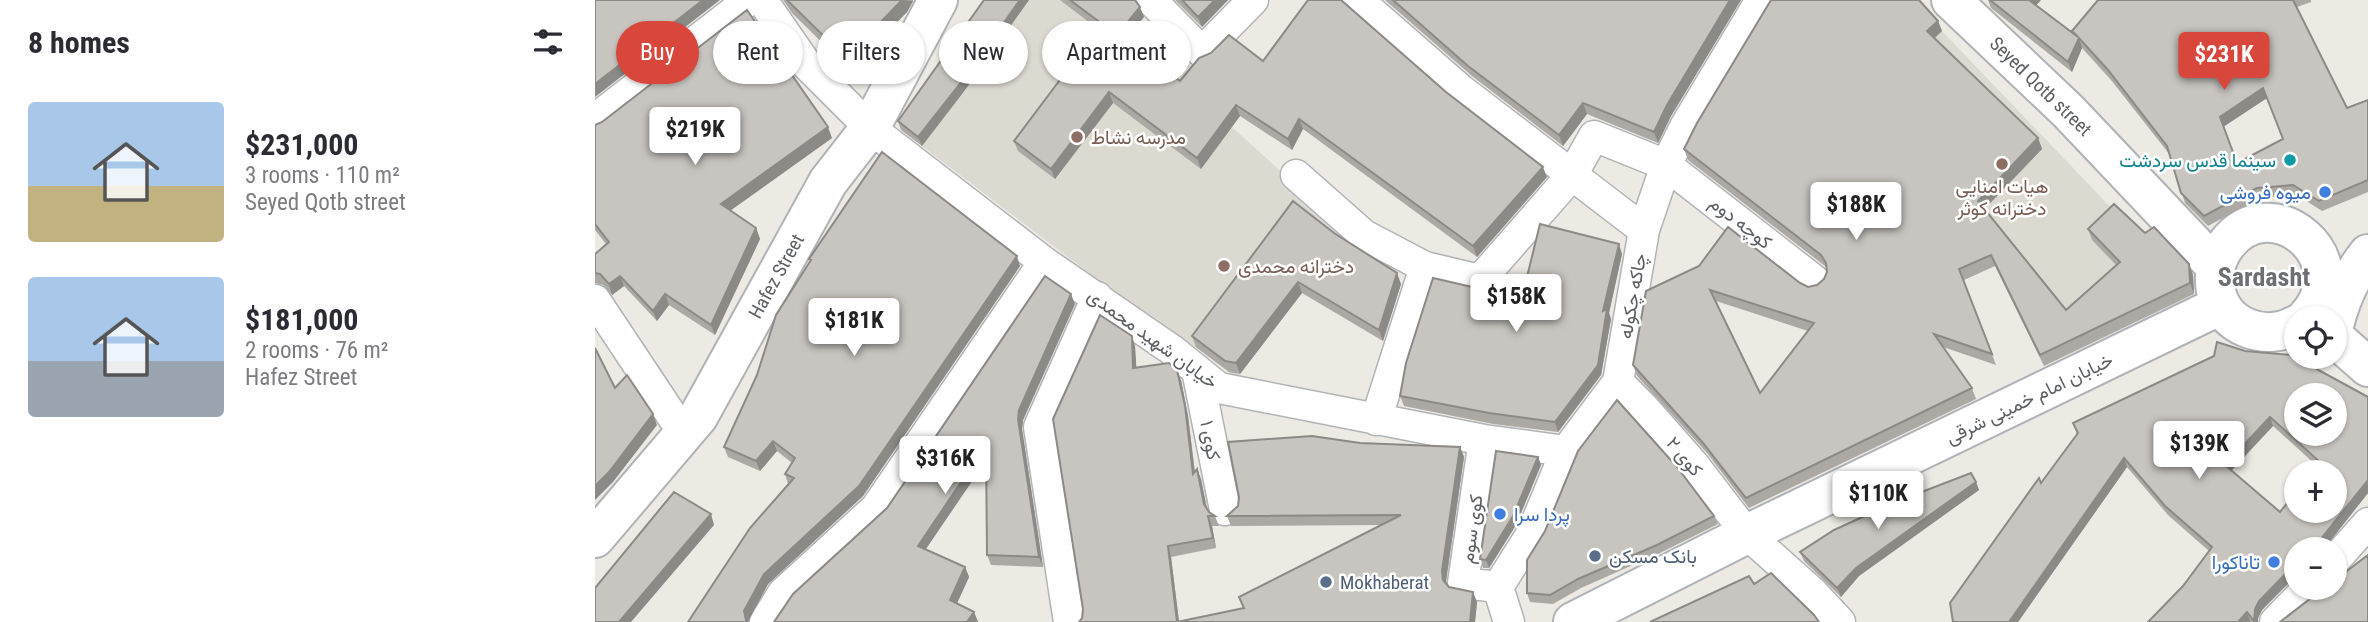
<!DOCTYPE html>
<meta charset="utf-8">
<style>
:root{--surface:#fff;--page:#f2f2f3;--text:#2b2b33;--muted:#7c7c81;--accent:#d9473c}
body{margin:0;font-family:"Roboto Condensed",Vazirmatn,sans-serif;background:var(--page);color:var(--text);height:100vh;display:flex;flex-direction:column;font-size:26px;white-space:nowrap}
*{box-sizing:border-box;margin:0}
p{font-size:23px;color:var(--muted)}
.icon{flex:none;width:38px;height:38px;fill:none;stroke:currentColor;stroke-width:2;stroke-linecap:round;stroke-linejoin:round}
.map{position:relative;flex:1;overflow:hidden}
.drawer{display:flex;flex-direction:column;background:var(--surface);width:595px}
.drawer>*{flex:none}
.banner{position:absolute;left:21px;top:21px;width:665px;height:63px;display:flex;gap:14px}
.fabs{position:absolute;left:1689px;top:306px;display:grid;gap:14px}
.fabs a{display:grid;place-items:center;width:63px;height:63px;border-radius:50%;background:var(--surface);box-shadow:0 2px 5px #0004;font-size:35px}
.price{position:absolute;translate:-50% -60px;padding:0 16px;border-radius:7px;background:#fff;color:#222;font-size:23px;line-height:46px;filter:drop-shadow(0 2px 4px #0008)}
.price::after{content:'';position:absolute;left:50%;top:42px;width:21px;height:16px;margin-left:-10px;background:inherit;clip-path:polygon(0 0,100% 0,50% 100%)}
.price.active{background:var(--accent);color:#fff}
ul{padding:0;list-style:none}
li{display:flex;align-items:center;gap:21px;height:175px;padding:0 28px}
li span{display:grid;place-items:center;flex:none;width:196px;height:140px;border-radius:7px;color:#555}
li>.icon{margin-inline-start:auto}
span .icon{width:84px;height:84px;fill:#fffc;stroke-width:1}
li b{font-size:30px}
h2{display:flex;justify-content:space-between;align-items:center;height:84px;padding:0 28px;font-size:30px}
.chip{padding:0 24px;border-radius:32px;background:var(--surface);box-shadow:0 2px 5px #0004;font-size:24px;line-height:63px}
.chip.active{background:var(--accent);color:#fff}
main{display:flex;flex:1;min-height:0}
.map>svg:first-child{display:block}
.education{fill:#dcd9d1}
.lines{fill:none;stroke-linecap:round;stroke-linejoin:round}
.street-casing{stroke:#b0b3b7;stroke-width:33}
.secondary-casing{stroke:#afb2b7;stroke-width:42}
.street{stroke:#fff;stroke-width:30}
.secondary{stroke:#fff;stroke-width:38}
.wall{fill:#aca9a5;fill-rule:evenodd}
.shaded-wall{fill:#8c8a86}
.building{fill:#c8c5c0;stroke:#8c8a86;stroke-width:2;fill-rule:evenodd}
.education-dot{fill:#8d6e63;stroke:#fff;stroke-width:2.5}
.culture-dot{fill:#0f9aa8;stroke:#fff;stroke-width:2.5}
.shop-dot{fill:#3f7fe0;stroke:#fff;stroke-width:2.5}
.service-dot{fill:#5c6f8a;stroke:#fff;stroke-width:2.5}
.labels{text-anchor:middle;stroke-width:5;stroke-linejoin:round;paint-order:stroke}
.street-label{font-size:19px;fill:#5b5e62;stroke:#fff}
.education-label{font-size:19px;fill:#785e54;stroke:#fff;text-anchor:start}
.culture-label{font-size:19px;fill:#0d838f;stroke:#fff;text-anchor:end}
.shop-label{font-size:19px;fill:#366cbe;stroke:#fff;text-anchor:end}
.service-label{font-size:19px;fill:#4e5e75;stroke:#fff;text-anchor:start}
.district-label{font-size:26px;font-weight:bold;fill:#6c7074;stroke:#fff}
</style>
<main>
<section class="drawer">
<h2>8 homes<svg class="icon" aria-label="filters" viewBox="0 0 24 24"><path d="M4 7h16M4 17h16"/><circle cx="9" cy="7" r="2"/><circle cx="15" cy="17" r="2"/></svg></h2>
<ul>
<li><span style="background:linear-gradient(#a9c7e8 60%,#c2b280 0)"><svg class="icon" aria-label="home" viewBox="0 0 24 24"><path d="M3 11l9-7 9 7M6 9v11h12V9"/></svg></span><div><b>$231,000</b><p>3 rooms · 110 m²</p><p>Seyed Qotb street</p></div></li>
<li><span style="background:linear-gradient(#a9c7e8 60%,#9aa5b1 0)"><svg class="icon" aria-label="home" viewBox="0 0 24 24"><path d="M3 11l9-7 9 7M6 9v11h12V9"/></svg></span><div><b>$181,000</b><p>2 rooms · 76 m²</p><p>Hafez Street</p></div></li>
</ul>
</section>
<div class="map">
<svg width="1773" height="622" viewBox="0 0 1773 622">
<rect width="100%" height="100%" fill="#eceae3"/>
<path class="education" d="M434,0h32l172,128 115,104 -111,146 -80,-59 -47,-30 -188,-143 43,-56z
M1347,31l176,184 6,58 -54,49 -198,-223z"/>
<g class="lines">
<g class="street-casing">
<path id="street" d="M167,0l45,65 63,63 174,134 128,88 47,38 265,52 82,11
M556,0l51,52 51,-52
M763,0l103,90 183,140
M0,119l154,-119
M701,175l68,60 61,32 55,13 92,-105 22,-39 72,29 148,115
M0,300l89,134
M602,370l28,140
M1023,382l25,25 51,58 53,69 66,59 27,29
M781,420l49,-153
M889,440l-21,143 35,4
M1740,560l33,-37
M903,587l34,-54 34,-82 52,-69 26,-152 22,-65 20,-40 75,-125
M903,587l11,35
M170,622l18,-29 93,-85 168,-246
M474,622l-30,-195 58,-130
M1680,622l33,-34"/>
</g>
<g class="secondary-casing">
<path id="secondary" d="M1356,0l117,111 148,156
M1740,322c6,-24 17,-48 33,-68
M1701,325c-31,17 -73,2 -80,-34 -3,-16 0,-33 10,-46 45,-60 135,14 80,73
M1740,338l33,29
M0,538l103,-121 130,-235 42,-54 68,-128
M978,622l174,-88 474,-229"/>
</g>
<use href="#street" class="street"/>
<use href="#secondary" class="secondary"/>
</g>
<path class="wall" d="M188,0h130v1l-6,11 -57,58 -58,-57z
M389,0h45l-64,90 -43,56 -21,-16 -3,-9z
M465,0h75l9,17 -20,24 56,40 83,-20 80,-59 103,90 101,85 -70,80 -174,-128 -11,21 -52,-34 -39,53 -88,-66 -58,76 -37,-28 -4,-10 84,-112z
M580,0h53l-26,27z
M790,0h356l-70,116 -13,27 -71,-29 -24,32 -91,-70z
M1393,0h53l-5,5 37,29 -1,-3 26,-31h213v2l-14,5 50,101 21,-8v92l-46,19 -25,-16 -37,3 -52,28 -23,-23 -15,-48 -59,-75 -29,-32 -10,24 -81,-64zM1672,98l16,41 -46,24 -14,-36z
M1343,21l4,10 -7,7 103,100 4,11 -57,60 81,101 50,-45 -24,-25 -4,-11 57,4 48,42 1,19 -150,72 -49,-100 -31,14 32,85 -53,-18 29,41 4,11 -227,109 -42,-55 -70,-77 -4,-11 13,-74 154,-8 8,4 9,-2 7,-6 3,-7v-3l-2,-3 -137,-106 -4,-11zM1121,301l92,30 -48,62z
M0,125l237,13 -102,73 26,17 4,11 -45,96 -46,-30 -12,16 -33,-35 -12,9 -9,-10 -8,-2v-29l11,-10 -11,-14z
M698,201l108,83 -18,57 -81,-48 -62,81 -11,-2 -33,-25 -4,-11z
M1027,254l-13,59 2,6 -10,56 -43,57 -65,-8 -89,-18 -4,-10 72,-109 61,12 -4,-3 -4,-11z
M214,259l211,7 -157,230 -95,88 -20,37v1h-60l100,-138 -3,-10 7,-11 -15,-12 -17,20 -32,-14 -4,-10 33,-72 53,-113z
M480,304l-52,116 -1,9 21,138 -52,-2 -4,-10 -1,-95 -60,89 39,18 4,10 -12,26 17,9 4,10h-204l113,-114z
M540,346l1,22 45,12 7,36 7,56 2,-3 4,10 6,30 2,3 6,4 4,10h-7l4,22 -45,9 8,64 64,-13 -4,-11 142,-72 -150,1 -4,-10 133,-73 100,4 4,10 -18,124 3,6 24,5 4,10 -2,20h-396l3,-4z
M1773,397v96l-45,57h-27v26l-34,34 -4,8v4h-110l35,-36 26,-35 -41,-36 -41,-48 -109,155h-65l88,-139 36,-49 -4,-11zM1678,426l44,40 -37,46 -48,-42z
M943,457l3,8 -25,60 -27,43h-6l-3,-9z
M1381,482l3,8 -120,86 -18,21 -37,-36 -4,-9z
M1119,516l4,8 -58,29 -79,35 -28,16 -23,-2 -3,-9z"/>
<path class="shaded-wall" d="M108,0h17l-125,97v-13z
M307,0l11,1 -6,11 -57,58 -4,-12z
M425,0h9l-64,90 -43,56 -4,-9z
M620,0h13l-26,27 -4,-10z
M1135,0h11l-70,116 -13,27 -4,-11 13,-27z
M1434,0h12l-9,10z
M545,7l4,10 -24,28 -3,-10z
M1343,21l4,10 -11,10 -4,-10z
M1484,38l3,10 -10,24 -4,-10z
M1668,88l4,10 -44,29 -3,-10z
M514,92l4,11 -58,76 -4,-10z
M988,103l4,11 -24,32 -4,-11z
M641,105l4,11 -39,53 -4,-11z
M704,119l4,10 -11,21 -4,-11z
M233,127l4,11 -108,77 -3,-11z
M1443,138l4,11 -60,62 -4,-10z
M948,167l4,10 -70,80 -4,-11z
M161,228l4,11 -45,96 -4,-10z
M1024,244l3,10 -13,59 2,6 -10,56 -43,57 -3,-10 48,-111z
M422,256l3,10 -157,230 -95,88 -20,38h-1l-3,-11 20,-37z
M1594,264l4,11 1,19 -4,-11z
M802,273l4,11 -18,57 -4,-11z
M25,276l4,10 -12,9 -3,-11z
M703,282l4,11 -62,81 -4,-11z
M70,294l4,11 -12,16 -4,-10z
M476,294l4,10 -52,116 -1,9 21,138 -4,-10 -21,-138 1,-9z
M537,336l3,10 2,32 -4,-10z
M582,370l4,10 7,36 8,68 -3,-10z
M58,414l4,11 -44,57 -18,18v-14z
M1675,417l3,9 -45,48 -3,-9z
M178,441l4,10 -17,20 -4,-10z
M391,445l4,10 -69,101 -3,-10z
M865,447l4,10 -18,124 1,9 -4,-10 -1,-9z
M943,457l3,8 -25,60 -27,43 -3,-8z
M1529,458l3,9 -109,155h-9z
M602,469l4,10 7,35 -4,-10z
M1773,480v13l-45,57h-11z
M1381,482l3,8 -120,86 -18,21 -4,-9 19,-20z
M116,514l3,11 -83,97h-12z
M613,516l4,10 4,22 -3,-10z
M573,546l3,11 8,65h-2z
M370,567l4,10 -15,33 -4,-10z
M1697,567l3,9 -33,34 -4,8v4h-4l1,-13 4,-8z
M878,592l4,10 -2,20h-5z
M379,612l4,10h-11z
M1652,612l3,9v1h-12z"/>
<path class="building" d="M0,0h108l-108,84z
M192,0h115l-56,58z
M389,0h36l-58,81 -44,56 -20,-16z
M475,0h65l5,7 -23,28z
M587,0h33l-17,17z
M713,0h33l105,92 97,75 -70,79 -174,-127 -11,20 -52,-34 -39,53 -88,-66 -58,77 -37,-28 88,-117 78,57 19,-23 12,-5 18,-18 34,26z
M798,0h337l-63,105 -13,27 -71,-29 -24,32 -91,-69z
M1176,0h148l19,21 -11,10 111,107 -60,63 88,109 54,-48 -32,-33 26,-25 31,29 9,-6 35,37 1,19 -150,72 -49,-100 -32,14 33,85 -58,-20 38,54 -226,110 -43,-55 -70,-78 13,-74 53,-25 29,-39 72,56 8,4 9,-2 7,-6 3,-7 -1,-9 -5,-8 -137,-106 13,-26zM1115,290l104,33 -54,70z
M1395,0h39l49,37 -6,-6 26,-31h195l54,108 21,-8v80l-49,21 -26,-16 -36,3 -53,28 -23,-23 -14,-47 -59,-76 -29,-32 -11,24zM1668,88l20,51 -46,24 -17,-46z
M152,10l81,117 -107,77 35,24 -45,97 -46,-31 -12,17 -33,-35 -11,8 -9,-10 -5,-1v-19l14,-12 -14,-18v-99l7,-3z
M287,152l135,104 -158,230 -95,88 -20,37 2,9 2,2h-60l62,-94 44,-50 -9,-4 10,-16 -22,-17 -17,20 -32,-14 33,-72 19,-60 35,-55 -2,-1z
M698,201l41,32 63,40 -18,57 -81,-48 -62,81 -11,-2 -33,-25z
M945,224l79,20 -16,67 4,-2 -9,56 -43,57 -66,-9 -89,-17 6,-33 27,-85 39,9 11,-1 65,17 -23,-18z
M450,276l26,18 -52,116 -1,9 21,138 -52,-2 -1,-110 -68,101 47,21 -15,33 24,12 -7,10h-193l19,-28 94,-86z
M505,315l32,21 1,32 36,-5 8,7 8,36 8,68 4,-5 7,35 5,8 6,4h-7l5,22 -45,8 9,76 67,-14 -5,-11 162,-82 -174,1 11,-10 1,-9 -11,-55 84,-6 48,7 100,4 -18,124 1,9 6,7 24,5 -3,30h-391l3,-4 1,-9 -30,-190z
M1622,342l28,9 46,4 77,42v83l-56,70h-16v15l-4,2 -33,34 -4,8 -1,12 -7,-9 -9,10h-90l35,-36 29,-39 -47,-41 -41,-48 -115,164h-56l-3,-19 89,-125 2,5 37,-50 -5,-10 141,-67zM1701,396h39v38h-39zM1675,417l50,45 -8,10h23v39h-39v-19l-16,20 -55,-47z
M0,348l20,40 12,-13 26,39 -44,58 -14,14z
M1022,400l60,67 37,49 -57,29 -79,34 -28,16 -23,-2v-33l18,-29 33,-80z
M901,451l42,6 -25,59 -27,44 -6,-1z
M1376,473l5,9 -120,86 -19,20 -37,-36 34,-22 59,-27z
M79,492l37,22 -92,108h-24v-34z
M1773,555v67h-88l44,-34h11v-8z
M1176,573l43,42 5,7h-169l99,-46 5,8z"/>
<g class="education-dot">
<circle cx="482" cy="137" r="7"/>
<circle cx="1407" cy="164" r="7"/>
<circle cx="629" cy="266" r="7"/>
</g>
<circle class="culture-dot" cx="1695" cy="160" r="7"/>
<g class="shop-dot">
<circle cx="1730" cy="192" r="7"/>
<circle cx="905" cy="514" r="7"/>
<circle cx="1679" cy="562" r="7"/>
</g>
<g class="service-dot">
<circle cx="1000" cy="556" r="7"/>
<circle cx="731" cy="582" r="7"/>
</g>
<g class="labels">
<g class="street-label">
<text transform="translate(1446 86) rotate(44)" y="7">Seyed Qotb street</text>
<text transform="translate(1146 222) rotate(38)" y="7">کوچه دوم</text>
<text transform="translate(181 276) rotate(-61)" y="7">Hafez Street</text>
<text transform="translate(1037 296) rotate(-80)" y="7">چاکه چکوله</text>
<text transform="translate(558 338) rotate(36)" y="7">خیابان شهید محمدی</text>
<text transform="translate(1434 398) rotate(-26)" y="7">خیابان امام خمینی شرقی</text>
<text transform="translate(616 440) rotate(79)" y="7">کوی ۱</text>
<text transform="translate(1090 456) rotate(50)" y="7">کوی ۲</text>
<text transform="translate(876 529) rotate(-82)" y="7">کوی سوم</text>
</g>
<g class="education-label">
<text x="496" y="144">مدرسه نشاط</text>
<text x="1407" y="193" text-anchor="middle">هیات امنایی<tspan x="1407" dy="22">دخترانه کوثر</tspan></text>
<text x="643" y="273">دخترانه محمدی</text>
</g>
<g class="culture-label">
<text x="1681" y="167">سینما قدس سردشت</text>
</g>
<g class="shop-label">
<text x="1716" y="199">میوه فروشی</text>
<text x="919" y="521" text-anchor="start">پردا سرا</text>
<text x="1665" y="569">تاناکورا</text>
</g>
<g class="service-label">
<text x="1014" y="563">بانک مسکن</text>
<text x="745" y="589">Mokhaberat</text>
</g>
<g class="district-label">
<text x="1669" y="286">Sardasht</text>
</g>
</g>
</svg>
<div class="fabs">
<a><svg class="icon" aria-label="locate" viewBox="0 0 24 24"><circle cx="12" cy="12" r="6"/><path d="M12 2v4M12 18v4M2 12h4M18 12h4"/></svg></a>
<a><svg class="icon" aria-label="layers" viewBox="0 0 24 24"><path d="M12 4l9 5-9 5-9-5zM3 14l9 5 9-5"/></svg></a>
<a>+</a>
<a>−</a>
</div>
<b class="price active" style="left:1629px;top:92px">$231K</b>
<b class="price" style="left:100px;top:167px">$219K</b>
<b class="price" style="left:1261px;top:242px">$188K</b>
<b class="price" style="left:921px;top:334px">$158K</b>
<b class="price" style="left:259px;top:358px">$181K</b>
<b class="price" style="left:1604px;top:481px">$139K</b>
<b class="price" style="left:350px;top:496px">$316K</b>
<b class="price" style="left:1283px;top:531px">$110K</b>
<div class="banner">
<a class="chip active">Buy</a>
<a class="chip">Rent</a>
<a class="chip">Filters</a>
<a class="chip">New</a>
<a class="chip">Apartment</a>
</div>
</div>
</main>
